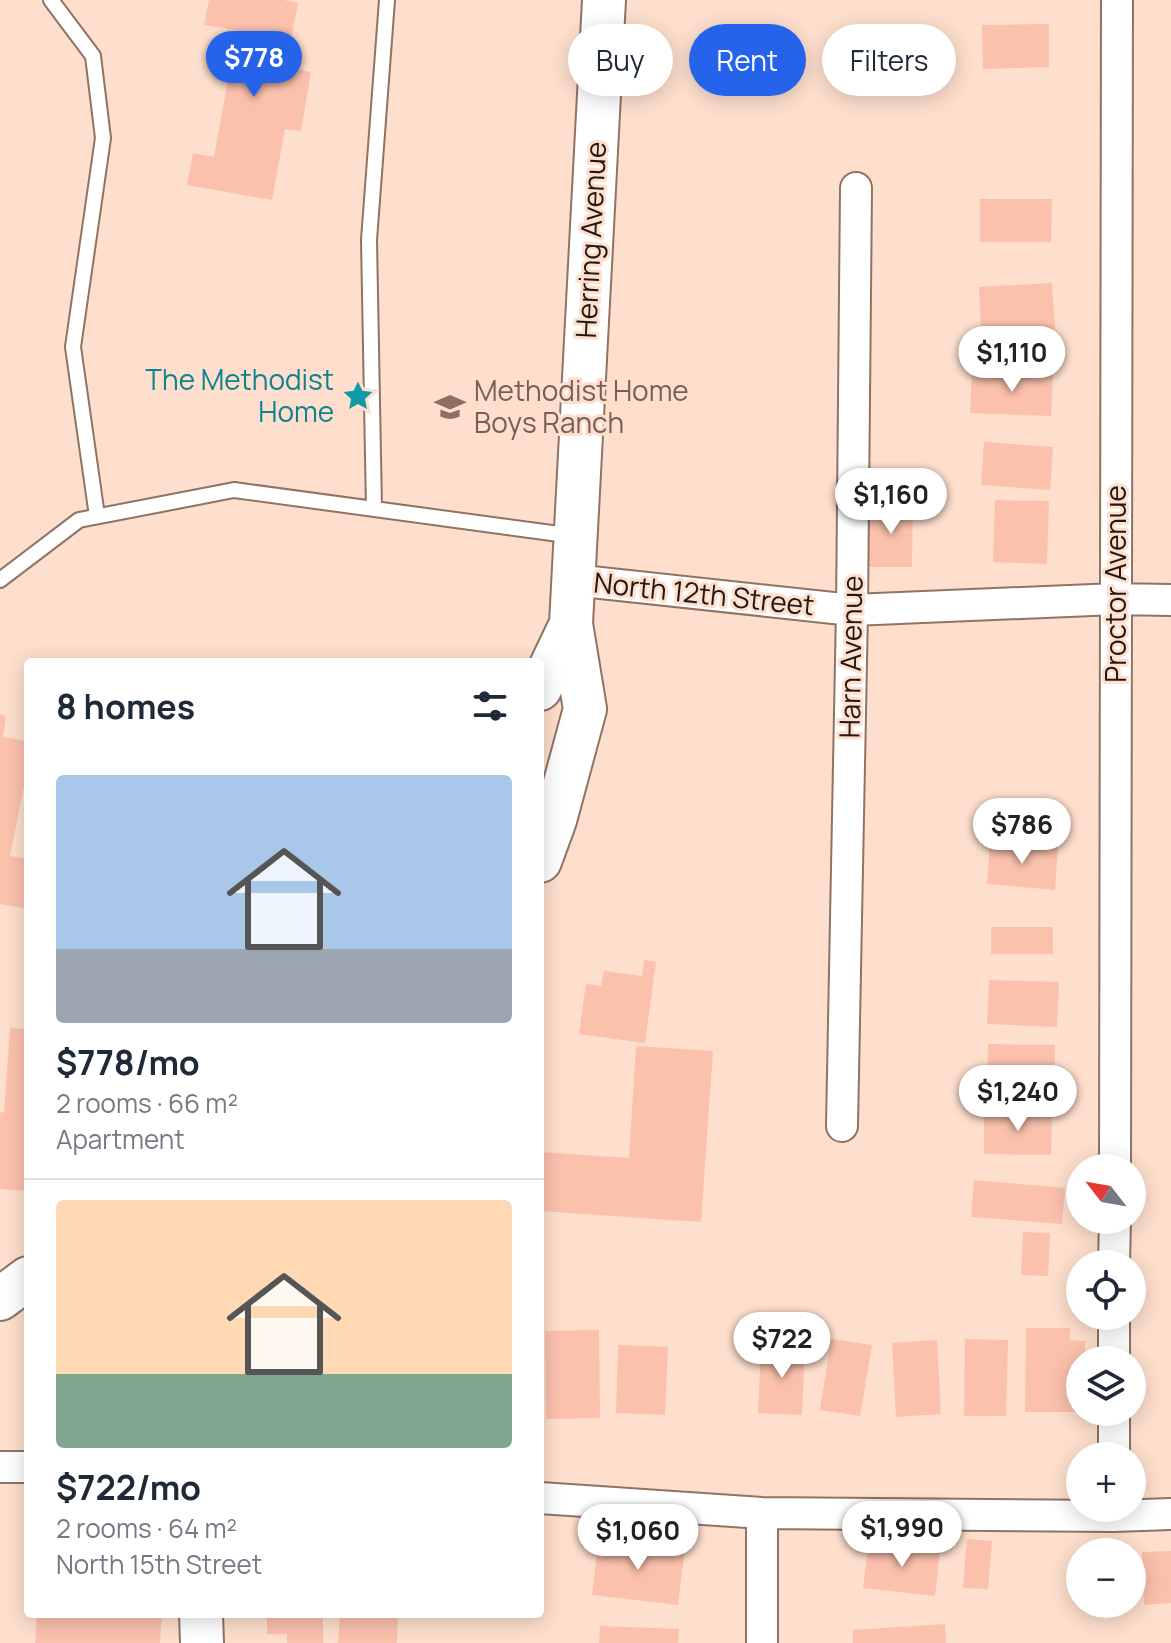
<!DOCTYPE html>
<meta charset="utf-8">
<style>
:root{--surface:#fff;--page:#f2f2f3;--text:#1f2937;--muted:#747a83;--line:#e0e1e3;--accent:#2563eb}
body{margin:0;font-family:Manrope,sans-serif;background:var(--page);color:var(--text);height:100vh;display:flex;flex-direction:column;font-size:30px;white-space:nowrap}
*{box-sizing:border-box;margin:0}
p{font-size:26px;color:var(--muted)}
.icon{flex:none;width:44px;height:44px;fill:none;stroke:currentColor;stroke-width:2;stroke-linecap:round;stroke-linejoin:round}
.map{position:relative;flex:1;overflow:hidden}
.details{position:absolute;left:24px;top:658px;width:520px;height:960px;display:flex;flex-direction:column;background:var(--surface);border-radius:8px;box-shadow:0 4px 20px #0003}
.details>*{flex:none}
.guide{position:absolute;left:568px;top:24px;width:482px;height:72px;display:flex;gap:16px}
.needle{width:52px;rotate:301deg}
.buttons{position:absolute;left:1066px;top:1154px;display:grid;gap:16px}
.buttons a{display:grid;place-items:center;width:80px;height:80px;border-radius:50%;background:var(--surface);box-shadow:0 4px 20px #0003;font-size:40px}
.price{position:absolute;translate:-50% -68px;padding:0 18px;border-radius:28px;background:#fff;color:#222;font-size:26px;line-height:52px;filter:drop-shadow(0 2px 4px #0008)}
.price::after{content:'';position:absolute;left:50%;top:48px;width:24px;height:18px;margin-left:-12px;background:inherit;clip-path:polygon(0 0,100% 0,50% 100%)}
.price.on{background:var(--accent);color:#fff}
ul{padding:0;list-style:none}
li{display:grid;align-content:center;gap:16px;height:424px;padding:0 32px}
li+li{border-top:2px solid var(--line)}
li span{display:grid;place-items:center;height:248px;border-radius:8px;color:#555}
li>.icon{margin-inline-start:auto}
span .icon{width:144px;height:144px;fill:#fffc;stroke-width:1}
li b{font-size:34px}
h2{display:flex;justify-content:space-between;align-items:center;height:96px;padding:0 32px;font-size:34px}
.chip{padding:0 28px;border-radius:36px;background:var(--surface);box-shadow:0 4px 20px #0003;font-size:28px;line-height:72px}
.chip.on{background:var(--accent);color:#fff}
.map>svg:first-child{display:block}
.building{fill:#fbc1ad}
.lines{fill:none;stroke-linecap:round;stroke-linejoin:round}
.lane-casing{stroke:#8f7363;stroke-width:18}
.street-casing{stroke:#8f7363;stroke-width:34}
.secondary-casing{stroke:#8f7363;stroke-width:46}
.lane{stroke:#fff;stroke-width:14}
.street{stroke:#fff;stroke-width:30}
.secondary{stroke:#fff;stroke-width:42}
.labels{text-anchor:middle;stroke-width:6;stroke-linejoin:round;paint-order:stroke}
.street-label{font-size:28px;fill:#231812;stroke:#fedfcd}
.culture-label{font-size:28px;fill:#0d838f;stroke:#fedfcd;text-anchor:end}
.education-label{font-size:28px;fill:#785e54;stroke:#fedfcd;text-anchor:start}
</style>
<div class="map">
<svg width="1171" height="1643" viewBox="0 0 1171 1643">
<rect width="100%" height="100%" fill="#fedfcd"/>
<path class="building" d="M209,0h75l14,3 -12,64 25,5 -10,59 -16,-2 -13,71 -85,-15 6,-32 21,4 23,-127 -33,-5z
M1049,24v43l-66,2 -1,-44z
M980,199h72l-1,43h-71z
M1052,283l3,46 -74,4 -2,-46z
M972,373l81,2 -2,41 -81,-3z
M984,442l69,5 -3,43 -69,-5z
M995,500l54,1 -2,63 -54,-2z
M869,505h44l-1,62h-43z
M0,714l6,2 -3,21 25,4v25l-18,90 18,3v50l-28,-5z
M990,841l68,6 -3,43 -68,-6z
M991,927h62v27h-62z
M644,960l12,2 -11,81 -66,-9 7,-50 15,2 3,-15 38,5z
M989,980l70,2 -2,45 -70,-3z
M10,1028l18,1v162l-28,-2v-77l4,1z
M988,1044l67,1 -1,47 -67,-2z
M636,1046l77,5 -12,171 -161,-11v-59l89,6z
M984,1111l68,1 -1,43 -67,-1z
M974,1180l91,8 -3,36 -91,-7z
M1023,1232l27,1 -2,43 -27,-1z
M1026,1328h44v12l15,1v19h-5v52h-55z
M599,1330l1,88 -54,1 -1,-88z
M831,1339l41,6 -12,71 -40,-6z
M965,1339l43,1 -2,76h-42z
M937,1340l4,74 -45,3 -4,-74z
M618,1345l50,2 -3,68 -49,-2z
M761,1345l44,2 -3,68 -44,-2z
M599,1538l86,11 -7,56 -86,-10z
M967,1539l25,2 -4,48 -25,-1z
M869,1542l71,8 -5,46 -72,-8z
M1171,1551v52l-27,2 -2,-53z
M37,1614h125l-2,29h-125z
M267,1614h56v29h-36v-9h-20z
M340,1614h58l-1,29h-59z
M945,1624l1,19h-93v-13z
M600,1626l79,3 -1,14h-79z"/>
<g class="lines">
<g class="lane-casing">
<path id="lane" d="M51,0l42,56 10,82 -30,209 24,169
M374,509l-5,-269 18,-240
M0,580l79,-60 155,-30 340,46"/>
</g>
<g class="street-casing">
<path id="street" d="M573,580l279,30 264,-11 55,1
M842,1126l10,-516 4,-422
M1115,1168l2,-1168
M1114,1264l1,-44
M1114,1360v-44
M1114,1456v-44
M0,1467h28
M540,1498l222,15 352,3 57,-2
M762,1643v-130"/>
</g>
<g class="secondary-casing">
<path id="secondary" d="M540,689l31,-65
M540,861l15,-41 30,-111 -14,-85 33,-624
M0,1299l28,-21
M201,1614l1,29"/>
</g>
<use href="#lane" class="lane"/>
<use href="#street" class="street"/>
<use href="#secondary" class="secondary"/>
</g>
<defs>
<g id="sight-bare" transform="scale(2.4)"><path d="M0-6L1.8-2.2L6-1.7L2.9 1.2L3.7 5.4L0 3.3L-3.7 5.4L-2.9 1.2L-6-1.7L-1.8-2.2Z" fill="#0f9aa8" stroke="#fedfcd" stroke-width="2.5" paint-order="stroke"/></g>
<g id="school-bare" transform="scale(2.4)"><path d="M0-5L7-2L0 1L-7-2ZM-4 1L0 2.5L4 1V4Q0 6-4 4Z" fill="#8d6e63" stroke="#fedfcd" stroke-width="2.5" paint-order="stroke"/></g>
</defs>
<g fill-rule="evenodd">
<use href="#sight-bare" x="358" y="396"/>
<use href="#school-bare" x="450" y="407"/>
</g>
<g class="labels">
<g class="street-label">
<text transform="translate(591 240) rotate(-87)" y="10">Herring Avenue</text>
<text transform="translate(1116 584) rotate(-90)" y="10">Proctor Avenue</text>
<text transform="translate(704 594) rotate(6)" y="10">North 12th Street</text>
<text transform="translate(851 657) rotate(-89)" y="10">Harn Avenue</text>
</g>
<g class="culture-label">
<text x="334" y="390">The Methodist<tspan x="334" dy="32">Home</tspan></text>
</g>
<g class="education-label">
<text x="474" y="401">Methodist Home<tspan x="474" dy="32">Boys Ranch</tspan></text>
</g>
</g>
</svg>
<div class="buttons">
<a><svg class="needle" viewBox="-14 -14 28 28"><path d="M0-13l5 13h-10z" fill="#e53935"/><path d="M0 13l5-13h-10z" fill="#747a83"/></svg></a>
<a><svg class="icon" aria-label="locate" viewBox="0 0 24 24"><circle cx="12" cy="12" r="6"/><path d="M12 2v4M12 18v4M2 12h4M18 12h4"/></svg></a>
<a><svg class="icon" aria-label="layers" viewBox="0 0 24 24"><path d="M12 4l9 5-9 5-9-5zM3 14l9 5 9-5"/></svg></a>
<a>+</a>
<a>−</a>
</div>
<b class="price on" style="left:254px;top:99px">$778</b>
<b class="price" style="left:1012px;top:394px">$1,110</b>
<b class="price" style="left:891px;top:536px">$1,160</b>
<b class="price" style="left:1022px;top:866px">$786</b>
<b class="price" style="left:1018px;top:1133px">$1,240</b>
<b class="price" style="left:782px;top:1380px">$722</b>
<b class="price" style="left:902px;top:1569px">$1,990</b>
<b class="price" style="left:638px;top:1572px">$1,060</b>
<div class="guide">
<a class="chip">Buy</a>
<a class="chip on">Rent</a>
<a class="chip">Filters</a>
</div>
<section class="details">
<h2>8 homes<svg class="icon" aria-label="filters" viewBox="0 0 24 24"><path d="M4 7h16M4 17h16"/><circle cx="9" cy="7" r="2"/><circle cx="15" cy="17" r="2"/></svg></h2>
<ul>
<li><span style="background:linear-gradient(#a9c7e8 70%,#9aa5b1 0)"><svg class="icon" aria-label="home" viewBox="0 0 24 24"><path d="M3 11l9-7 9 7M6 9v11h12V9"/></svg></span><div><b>$778/mo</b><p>2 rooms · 66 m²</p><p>Apartment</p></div></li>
<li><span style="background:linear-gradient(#ffd9b3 70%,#7fa58c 0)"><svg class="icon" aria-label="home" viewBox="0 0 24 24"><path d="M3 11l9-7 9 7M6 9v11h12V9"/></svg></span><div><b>$722/mo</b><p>2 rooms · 64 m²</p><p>North 15th Street</p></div></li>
</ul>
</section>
</div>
